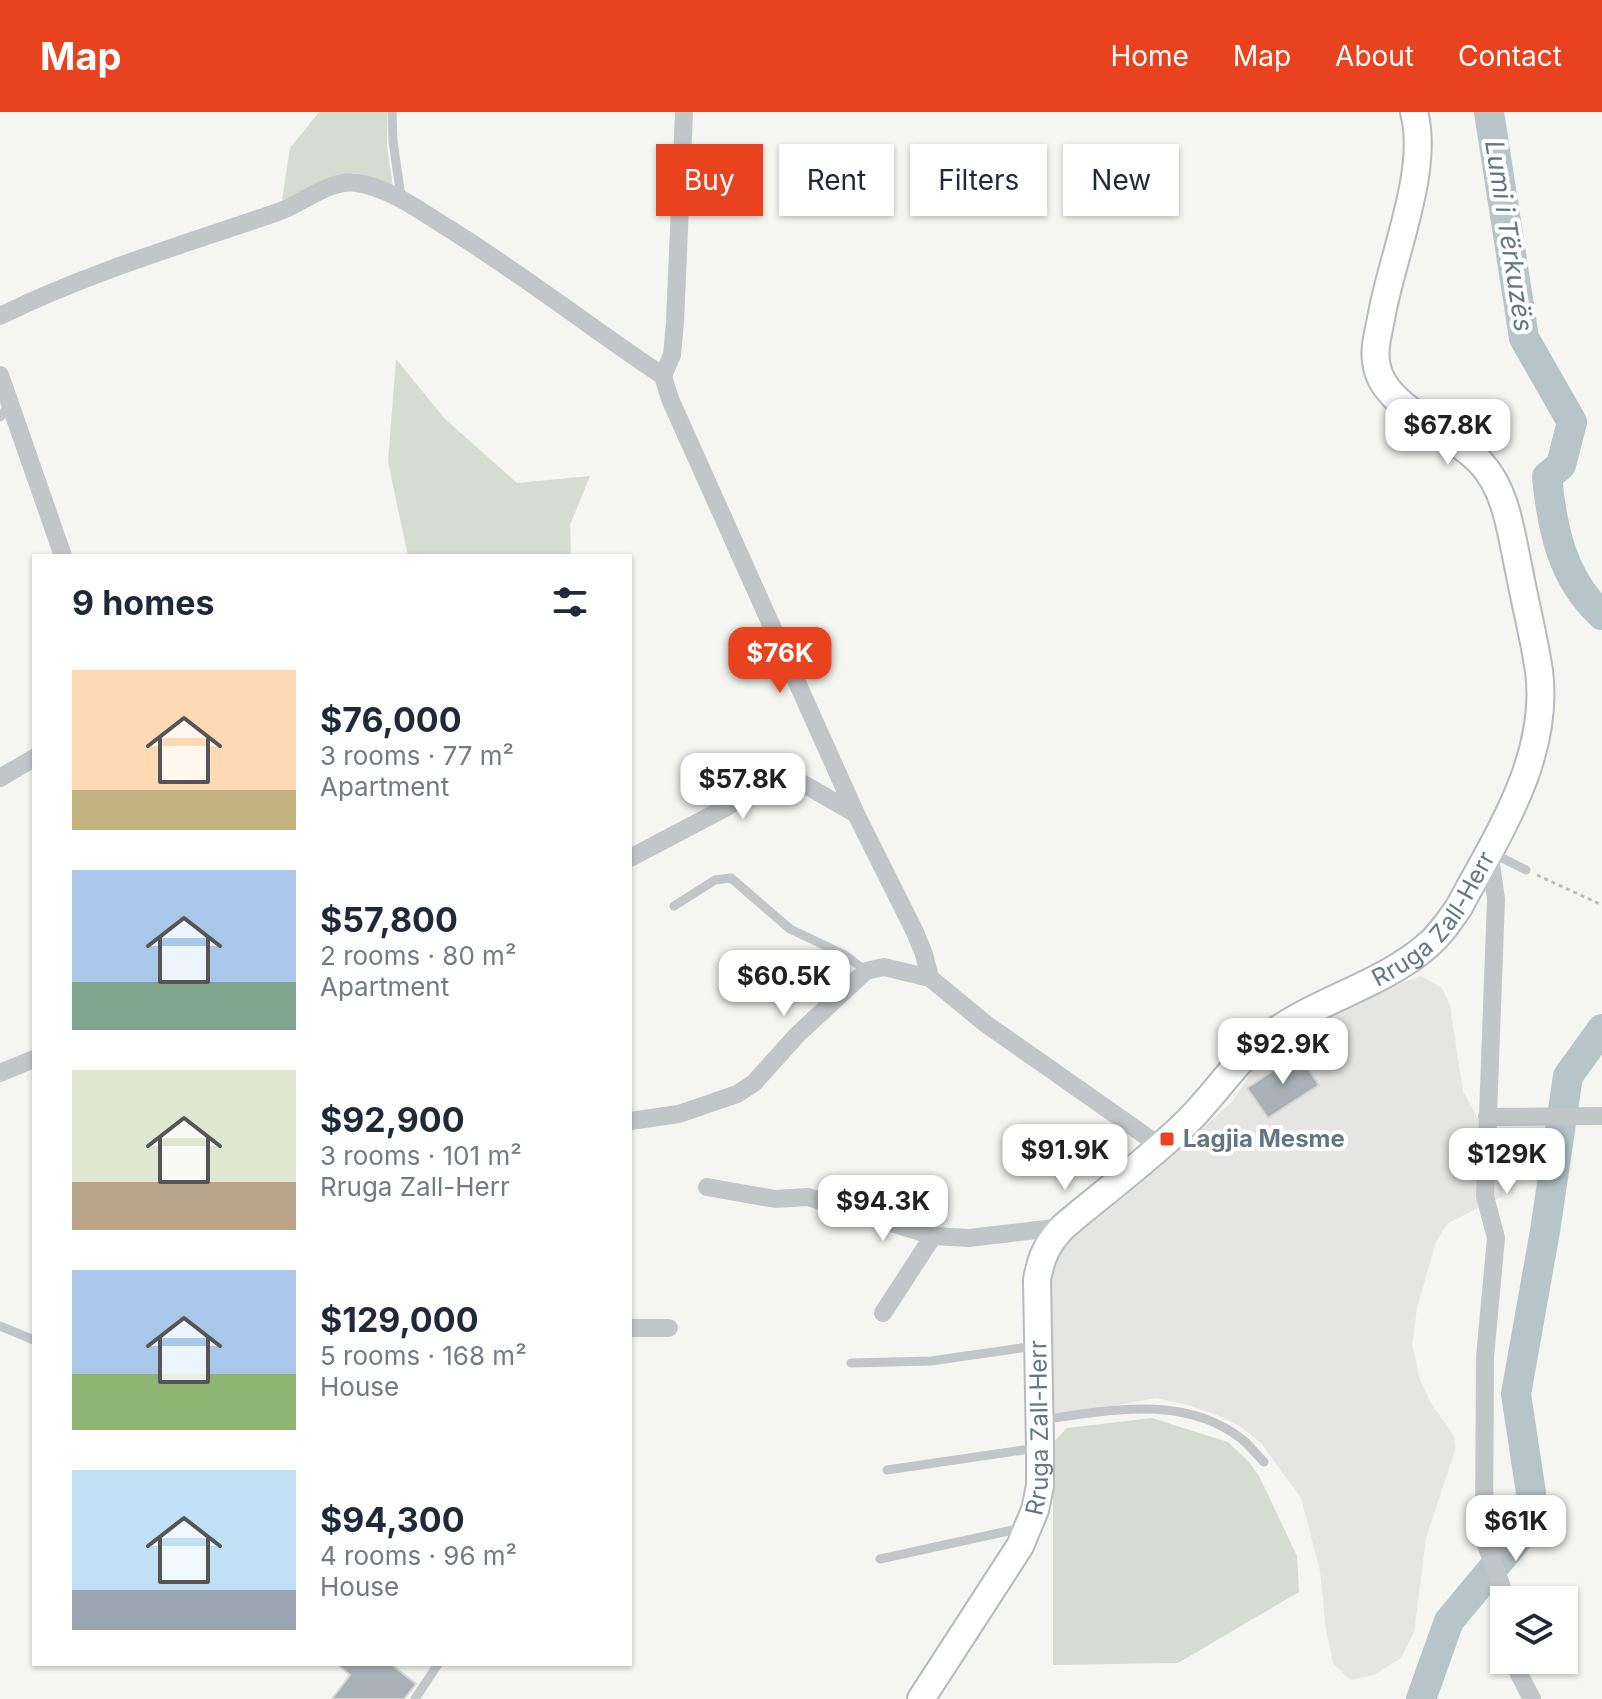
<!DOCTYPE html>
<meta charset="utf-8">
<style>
:root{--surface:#fff;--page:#f6f6f7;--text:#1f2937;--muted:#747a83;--accent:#e8431e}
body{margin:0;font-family:Inter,sans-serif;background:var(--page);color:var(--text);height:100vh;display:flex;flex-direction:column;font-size:30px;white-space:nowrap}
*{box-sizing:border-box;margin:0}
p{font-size:26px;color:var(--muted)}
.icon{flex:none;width:44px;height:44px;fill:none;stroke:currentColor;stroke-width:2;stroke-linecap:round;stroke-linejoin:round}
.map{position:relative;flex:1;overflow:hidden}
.drawer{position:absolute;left:32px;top:442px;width:600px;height:1112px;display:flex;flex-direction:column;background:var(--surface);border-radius:0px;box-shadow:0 2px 6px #0004}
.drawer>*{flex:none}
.hud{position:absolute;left:656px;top:32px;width:760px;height:72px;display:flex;gap:16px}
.controls{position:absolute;left:1490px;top:1474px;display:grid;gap:16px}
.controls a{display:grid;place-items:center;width:88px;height:88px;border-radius:0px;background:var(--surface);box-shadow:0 2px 6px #0004;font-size:40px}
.price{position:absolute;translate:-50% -68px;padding:0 18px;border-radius:16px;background:#fff;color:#222;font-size:26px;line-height:52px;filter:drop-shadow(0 2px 4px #0008)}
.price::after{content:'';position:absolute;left:50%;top:48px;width:24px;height:18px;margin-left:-12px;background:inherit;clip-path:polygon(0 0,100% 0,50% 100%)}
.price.current{background:var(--accent);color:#fff}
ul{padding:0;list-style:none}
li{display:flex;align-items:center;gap:24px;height:200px;padding:0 40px}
li span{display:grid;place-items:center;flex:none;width:224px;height:160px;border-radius:0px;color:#555}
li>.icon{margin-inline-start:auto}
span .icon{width:96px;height:96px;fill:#fffc;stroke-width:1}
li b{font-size:34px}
h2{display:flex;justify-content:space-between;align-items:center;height:96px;padding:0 40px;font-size:34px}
.tag{padding:0 28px;border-radius:0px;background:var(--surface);box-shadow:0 2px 6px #0004;font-size:28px;line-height:72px}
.tag.current{background:var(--accent);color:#fff}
header{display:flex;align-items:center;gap:48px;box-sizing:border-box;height:112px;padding:0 40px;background:var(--accent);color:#fff}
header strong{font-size:38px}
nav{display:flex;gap:44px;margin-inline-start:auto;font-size:28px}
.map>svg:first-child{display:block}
.built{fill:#e5e6e4}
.green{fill:#d6dcd2}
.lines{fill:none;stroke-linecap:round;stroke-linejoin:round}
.river{stroke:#b7c5c8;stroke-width:30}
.building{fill:#a9b1b6;stroke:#d6d6d3;stroke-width:2}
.secondary-casing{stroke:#b4babe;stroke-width:30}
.path{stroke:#bcbec0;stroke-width:3;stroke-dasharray:4 4;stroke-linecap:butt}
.lane{stroke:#c2c6c9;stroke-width:9}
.street{stroke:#c2c6c9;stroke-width:18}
.secondary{stroke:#fff;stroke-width:26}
.poi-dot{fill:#e8431e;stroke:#fff;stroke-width:3}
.labels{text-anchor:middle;stroke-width:8;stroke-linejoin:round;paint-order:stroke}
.street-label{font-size:24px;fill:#637683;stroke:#fff}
.poi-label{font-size:24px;font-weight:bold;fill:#637683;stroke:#fff;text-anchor:start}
.water-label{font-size:26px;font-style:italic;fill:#5f7880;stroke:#fff}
</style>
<header>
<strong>Map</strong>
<nav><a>Home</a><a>Map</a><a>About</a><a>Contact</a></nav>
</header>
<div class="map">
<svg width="1602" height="1587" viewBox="0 0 1602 1587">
<rect width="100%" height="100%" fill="#f5f5f1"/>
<path class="built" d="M1421,864l21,12 8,18 13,85 26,49 14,56 -55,27 -12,19 -19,66 -5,37 8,34 9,21 25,36 1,14 -29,88 -12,94 -13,26 -27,17 -24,5 -17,-17 -7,-33 -6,-59 -19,-73 -40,-55 -20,-16 -19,-10 -31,-11 -35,-8 -102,19 -9,-142 21,-32 61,-49 106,-93 24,-38 59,-39 60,-31z"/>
<path class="green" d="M319,0h68v34l6,41 -39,-14 -72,27 8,-52z
M396,247l49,60 72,64 73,-7 -20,49 1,31h-163l-20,-94z
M1152,1306l76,24 22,21 9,13 38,80 2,36 -121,71 -125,2v-222l14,-15z"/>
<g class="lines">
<path class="river" d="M1489,0l35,226 48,84 -11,43 -14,12c5,51 15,102 55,138
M1421,1587l28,-78 75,-90 7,-38 -15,-99 29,-163 23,-155 34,-47"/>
</g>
<path class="building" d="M1298,942l21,31 -51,33 -21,-30z
M337,1552h54l25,20 -12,15h-72l18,-24z"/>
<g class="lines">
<g class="secondary-casing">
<g id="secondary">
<path id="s1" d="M921,1587l99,-153 15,-36 5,-24v-39l-3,-167c4,-23 10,-36 26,-53 42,-36 87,-68 126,-107 26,-26 46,-58 75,-81 49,-38 119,-54 164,-94 13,-11 22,-25 31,-38 39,-73 91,-150 80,-236 -5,-34 -14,-68 -20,-101 -8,-36 -12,-79 -38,-107 -28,-31 -96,-55 -104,-96 -4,-16 1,-33 4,-48 10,-61 49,-148 33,-207"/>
</g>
</g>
<path class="path" d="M1537,763l65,30"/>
<path class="lane" d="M392,0l1,29 8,56
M0,305l10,-13
M1492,741l34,17
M674,794l41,-26 16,-2 59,51 55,26 21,16
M0,1214l34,14
M851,1251l80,-2 104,-15
M1040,1308c67,-9 144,-27 203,20 7,6 14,15 21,22
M887,1358l150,-22
M880,1447l142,-31
M415,1587l23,-35"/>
<path class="street" d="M684,0l-9,210 -3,33 -9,21 7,23 186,415 58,116 10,24 6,24 56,46 174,122
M0,204c89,-44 185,-72 278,-104 24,-8 53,-34 79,-29 33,5 63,28 91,45 75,47 142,99 215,148
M0,263l63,181
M0,666l34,-20
M1489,739l7,48 -11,297 11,42 -11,119 -1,168 2,20 21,55
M630,746l97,-51 39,-26 15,-3 19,4 56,32
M0,961l34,-14
M1487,1005l115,-1
M630,1009l49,-7 58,-20 17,-11 43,-48 69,-64 18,-4 46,11
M707,1075l68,12 33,-2 125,39 36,2 94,-11
M883,1201l50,-77
M630,1216h39
M1515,1548l3,12 14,27"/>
<use href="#secondary" class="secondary"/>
</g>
<rect class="poi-dot" x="1159" y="1019" width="16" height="16" rx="4"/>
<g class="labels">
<g class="street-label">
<text dy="8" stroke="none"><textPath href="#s1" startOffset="1000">Rruga Zall-Herr</textPath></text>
<text dy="8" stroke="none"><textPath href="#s1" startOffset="304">Rruga Zall-Herr</textPath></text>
</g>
<g class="poi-label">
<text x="1183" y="1035">Lagjia Mesme</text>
</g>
<g class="water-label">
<text transform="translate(1509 124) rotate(81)" y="9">Lumi i Tërkuzës</text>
</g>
</g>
</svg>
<div class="controls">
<a><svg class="icon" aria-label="layers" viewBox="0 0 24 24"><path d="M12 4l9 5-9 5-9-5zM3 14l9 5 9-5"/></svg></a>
</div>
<b class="price" style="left:1448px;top:355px">$67.8K</b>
<b class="price current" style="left:780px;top:583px">$76K</b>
<b class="price" style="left:743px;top:709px">$57.8K</b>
<b class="price" style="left:784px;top:906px">$60.5K</b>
<b class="price" style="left:1283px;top:974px">$92.9K</b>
<b class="price" style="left:1065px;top:1080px">$91.9K</b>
<b class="price" style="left:1507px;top:1084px">$129K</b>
<b class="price" style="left:883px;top:1131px">$94.3K</b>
<b class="price" style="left:1516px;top:1451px">$61K</b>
<div class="hud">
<a class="tag current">Buy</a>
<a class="tag">Rent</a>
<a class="tag">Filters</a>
<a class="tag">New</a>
</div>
<section class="drawer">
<h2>9 homes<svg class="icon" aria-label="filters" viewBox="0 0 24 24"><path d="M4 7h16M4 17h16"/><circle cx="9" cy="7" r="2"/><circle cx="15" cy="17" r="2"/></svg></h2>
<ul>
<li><span style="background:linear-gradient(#ffd9b3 75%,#c2b280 0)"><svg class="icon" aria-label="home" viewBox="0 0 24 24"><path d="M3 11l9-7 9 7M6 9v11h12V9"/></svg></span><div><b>$76,000</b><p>3 rooms · 77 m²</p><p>Apartment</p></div></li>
<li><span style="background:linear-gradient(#a9c7e8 70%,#7fa58c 0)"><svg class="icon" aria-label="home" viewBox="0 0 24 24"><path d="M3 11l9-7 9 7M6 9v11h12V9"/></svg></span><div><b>$57,800</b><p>2 rooms · 80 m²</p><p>Apartment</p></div></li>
<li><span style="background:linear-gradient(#dfe7d0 70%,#b9a48a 0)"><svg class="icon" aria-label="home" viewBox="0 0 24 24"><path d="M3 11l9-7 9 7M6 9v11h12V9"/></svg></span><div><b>$92,900</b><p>3 rooms · 101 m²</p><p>Rruga Zall-Herr</p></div></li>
<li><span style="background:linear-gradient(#a9c7e8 65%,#8fb573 0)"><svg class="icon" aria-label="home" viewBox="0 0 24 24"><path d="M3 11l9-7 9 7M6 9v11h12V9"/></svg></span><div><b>$129,000</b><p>5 rooms · 168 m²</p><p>House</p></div></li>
<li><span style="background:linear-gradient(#bfe0f5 75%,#9aa5b1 0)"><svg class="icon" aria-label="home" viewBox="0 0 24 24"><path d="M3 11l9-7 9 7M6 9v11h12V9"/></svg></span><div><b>$94,300</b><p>4 rooms · 96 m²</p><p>House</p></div></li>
</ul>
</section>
</div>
